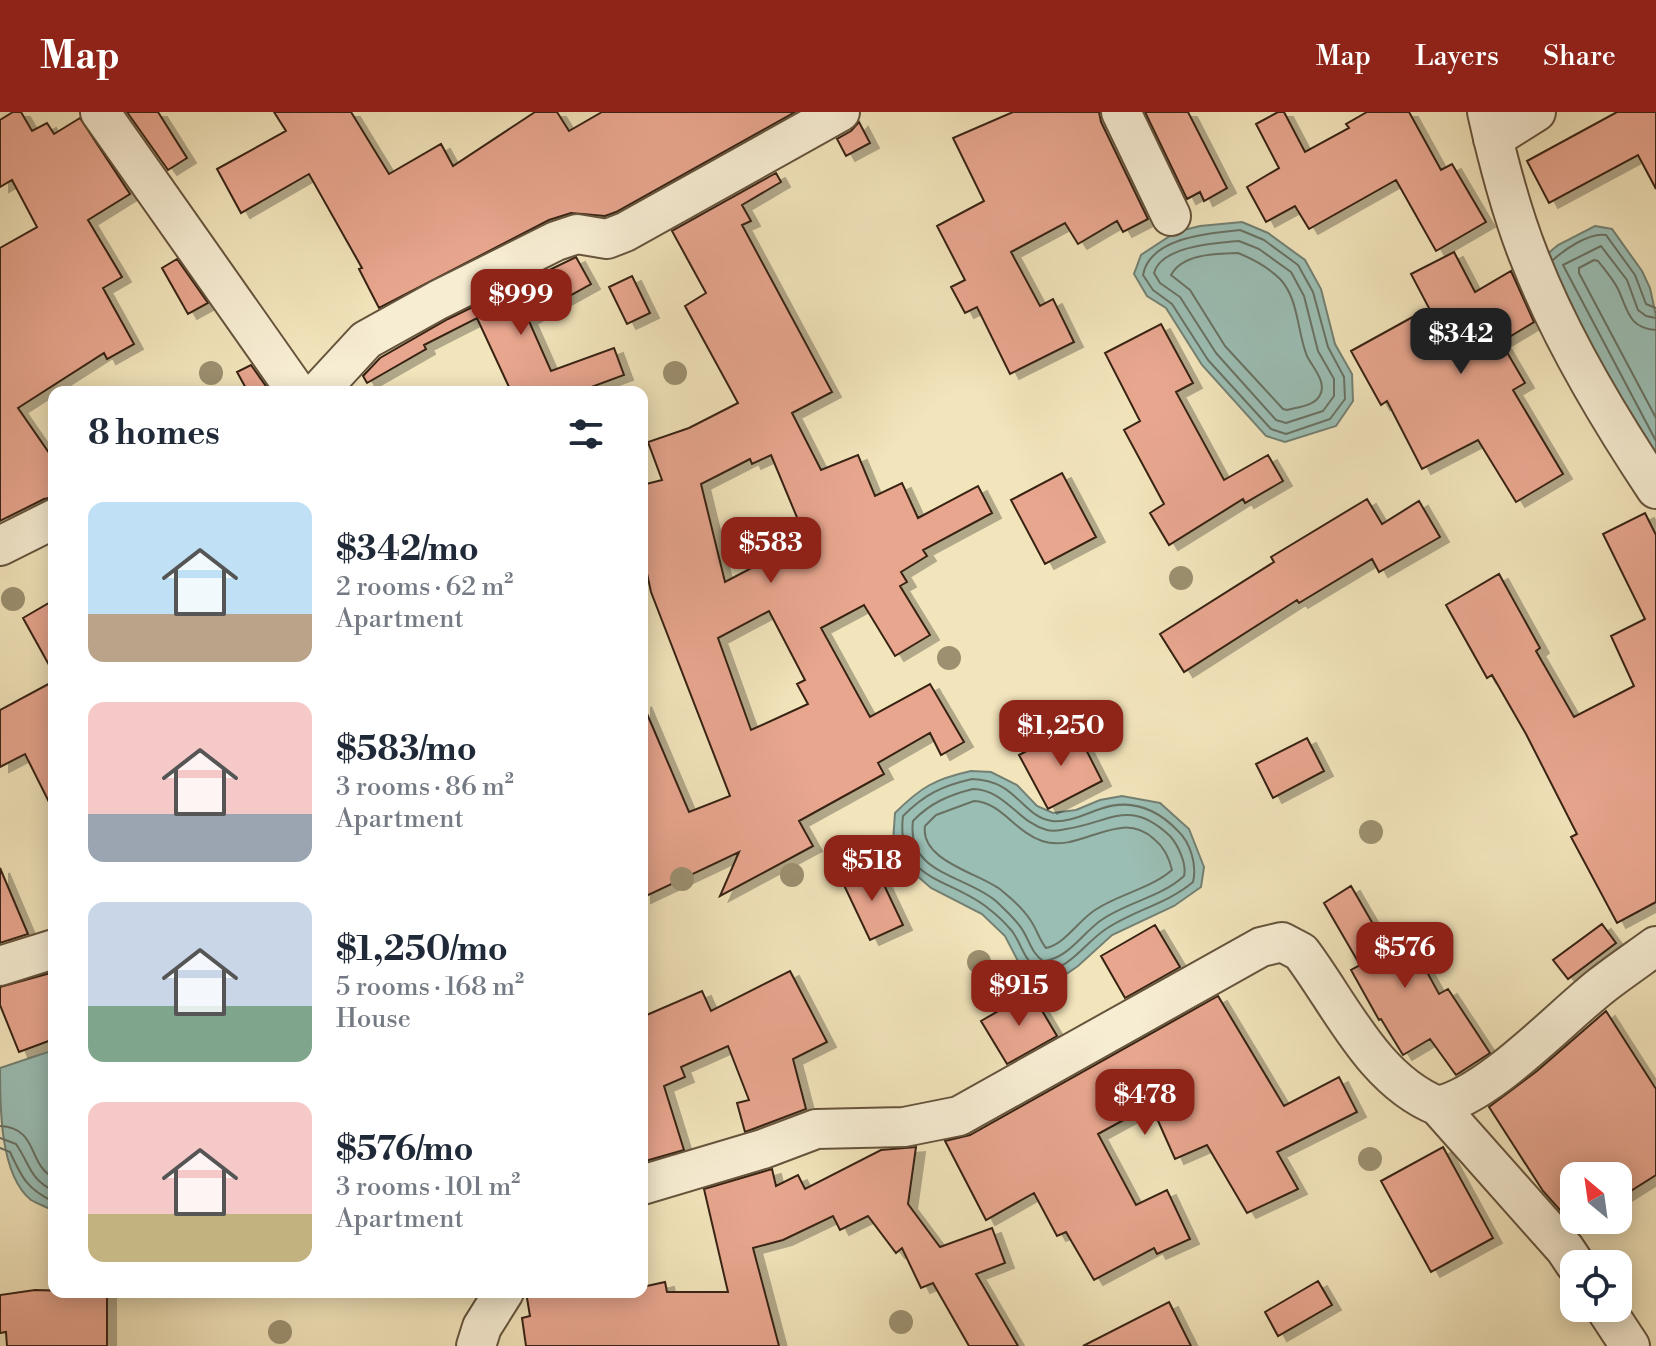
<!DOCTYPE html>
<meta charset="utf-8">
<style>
:root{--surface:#fff;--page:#f6f6f7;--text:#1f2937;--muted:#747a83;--accent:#8f2418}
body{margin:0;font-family:"Libre Bodoni",serif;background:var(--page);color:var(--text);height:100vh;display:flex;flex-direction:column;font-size:30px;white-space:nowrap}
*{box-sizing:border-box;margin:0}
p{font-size:26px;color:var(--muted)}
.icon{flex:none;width:44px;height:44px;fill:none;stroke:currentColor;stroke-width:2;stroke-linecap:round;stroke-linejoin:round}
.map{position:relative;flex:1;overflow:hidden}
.drawer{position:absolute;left:48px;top:274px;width:600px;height:912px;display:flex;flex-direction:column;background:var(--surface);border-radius:16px;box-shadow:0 4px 20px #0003}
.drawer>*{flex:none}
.needle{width:52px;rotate:331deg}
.controls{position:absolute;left:1560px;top:1050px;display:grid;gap:16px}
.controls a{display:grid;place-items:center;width:72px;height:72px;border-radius:16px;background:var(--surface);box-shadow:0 4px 20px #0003;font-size:40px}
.price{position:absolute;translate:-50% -68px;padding:0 18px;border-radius:16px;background:var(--accent);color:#fff;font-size:26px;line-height:52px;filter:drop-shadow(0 2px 4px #0008)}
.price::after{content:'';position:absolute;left:50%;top:48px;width:24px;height:18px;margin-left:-12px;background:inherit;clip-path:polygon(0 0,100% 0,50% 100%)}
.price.active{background:#222;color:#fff}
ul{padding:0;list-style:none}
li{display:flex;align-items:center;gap:24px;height:200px;padding:0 40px}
li span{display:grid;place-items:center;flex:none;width:224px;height:160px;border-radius:16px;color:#555}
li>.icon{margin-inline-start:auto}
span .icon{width:96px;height:96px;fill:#fffc;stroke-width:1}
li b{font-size:34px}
h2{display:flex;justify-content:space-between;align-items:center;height:96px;padding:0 40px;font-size:34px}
header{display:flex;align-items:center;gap:48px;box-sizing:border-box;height:112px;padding:0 40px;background:var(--accent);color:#fff}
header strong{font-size:38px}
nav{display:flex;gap:44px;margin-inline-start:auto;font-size:28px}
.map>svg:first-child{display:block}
.water{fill:#9bbeb4;stroke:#738073;stroke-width:2}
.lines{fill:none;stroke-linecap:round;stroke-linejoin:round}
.shore{stroke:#697163;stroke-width:2}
.building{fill:#e8a68f;stroke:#372412;stroke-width:2;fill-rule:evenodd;filter:url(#shadow)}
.minor-casing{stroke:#66543c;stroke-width:42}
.minor{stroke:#f7edd3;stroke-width:38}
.tree{fill:#9c9070}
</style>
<header>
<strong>Map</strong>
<nav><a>Map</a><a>Layers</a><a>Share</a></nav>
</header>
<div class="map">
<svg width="1656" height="1234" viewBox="0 0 1656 1234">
<defs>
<filter id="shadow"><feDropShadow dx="9" dy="5" stdDeviation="0" flood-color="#0004"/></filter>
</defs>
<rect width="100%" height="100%" fill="#f2e4bb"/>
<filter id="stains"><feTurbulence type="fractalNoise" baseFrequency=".0025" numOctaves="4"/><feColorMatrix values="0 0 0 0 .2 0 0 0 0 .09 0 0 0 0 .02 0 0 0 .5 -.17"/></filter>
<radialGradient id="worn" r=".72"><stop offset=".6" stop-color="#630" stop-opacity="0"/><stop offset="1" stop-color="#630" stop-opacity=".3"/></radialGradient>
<path class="water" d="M1242,110l26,11 37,27 16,29 14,55 17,30 1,27 -17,25 -51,16 -19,-6 -64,-71 -36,-57 -19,-12 -13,-22 7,-19 35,-23 24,-6z
M1595,114l17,3 30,42 8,17 6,28v151h-3l-108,-211 13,-11z
M971,659l20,1 26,13 20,21 16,7 23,-3 24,-10 22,-4 38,7 29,26 15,38 -3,20 -27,19 -62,29 -34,31 -16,11 -23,3 -18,-13 -16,-31 -23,-22 -51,-26 -24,-21 -14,-25 2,-29c26,-26 40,-34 76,-42z
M54,938v161c-7,-4 -16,-7 -23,-11 -31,-25 -31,-92 -31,-132z"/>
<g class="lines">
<path class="shore" d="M1240,118l24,10 34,25 15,27 15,55 16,30 1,22 -15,20 -44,15 -15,-5 -63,-69 -36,-56 -19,-14 -10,-15c7,-38 67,-42 97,-45z
M1239,129l20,8 32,23 13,24 14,55 16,28v17l-11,15 -37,12 -10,-3 -60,-67 -36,-56 -20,-14 -6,-10c7,-27 62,-30 85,-32z
M1238,141c15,6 31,15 42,26 19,20 17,53 27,77 6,12 20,26 13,39 -5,11 -22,12 -33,15l-4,-1 -58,-63 -35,-56 -19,-15c12,-22 45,-21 67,-22z
M1553,148c12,-11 37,-28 53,-25l29,40 11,29 10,4
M1656,206l-10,-2 -8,-6 -11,-30 -26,-34 -38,19 93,176
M1656,218c-28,-2 -28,-20 -38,-41 -5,-10 -13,-19 -20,-28l-4,-1 -15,8v5l77,145
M972,667c45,1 50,38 80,42 16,2 33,-7 48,-12 31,-11 56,-1 78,22 13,12 19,35 15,51 -26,22 -59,28 -87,47 -23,15 -35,41 -65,42 -19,-12 -17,-23 -29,-40 -6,-7 -15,-16 -23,-22 -36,-31 -94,-27 -86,-93 22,-22 39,-30 69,-37z
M973,677c33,1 44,33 74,41 7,2 13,0 19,-1 44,-6 63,-32 104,7 8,9 17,28 14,40 -24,22 -58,26 -84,45 -19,14 -33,38 -57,40 -13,-9 -14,-24 -24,-36 -6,-8 -15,-16 -22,-23 -30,-27 -91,-27 -84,-81 17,-18 36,-26 60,-32z
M974,689c27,1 41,31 68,40 39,13 77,-34 112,-2 10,8 15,18 18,31 -22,19 -53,24 -77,40 -17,11 -30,34 -49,38 -6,-7 -9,-18 -15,-27 -7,-11 -20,-23 -30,-31 -22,-17 -81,-29 -76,-64l11,-11z
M0,1014c39,2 27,38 54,52
M0,1026l16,6c14,20 13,35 38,47
M0,1036l10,4c12,26 17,37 44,50"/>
</g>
<path class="building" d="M13,0h8l11,19 15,-8 7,11 26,-16 50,76 -42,26 34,57 -19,11 31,56 -27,15 -3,-6 -86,55 36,52v37l-10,2 -44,22v-273l37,-21 -25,-47 -12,7v-67z
M127,0h31l29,46 -19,12z
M274,0h77l38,62 52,-30 12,22 82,-54h22l12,19 33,-19h193l-179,100 -11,4 -34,-3 -22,7 -170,88 -20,-39 3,-1 -53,-94 -68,39 -24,-44 69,-38z
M1013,0h86l2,10 47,97 -25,13 -6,-11 -39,23 -13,-21 -54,29 29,54 13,-7 21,43 -64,32 -33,-67 -12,6 -14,-26 14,-7 -28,-54 47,-25 -31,-63z
M1145,0h43l39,76 -23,13 -4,-9 -13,7z
M1278,0h6l21,40 44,-24 -3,-4 21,-12h42l32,58 11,-6 34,58 -50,29 -40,-71 -87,49 -14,-23 -29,16 -19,-35 32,-19 -23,-44z
M1617,0h39v77l-18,-34 -89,48 -22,-42z
M859,10l11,21 -24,13 -9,-17 14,-8z
M776,61l5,9 -39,23 9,16 -9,4 90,167 -40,21 29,57 37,-15 17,41 27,-13 16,35 60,-32 14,27 -69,37 4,6 -26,16 6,10 -7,4 30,49 -35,21 -31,-51 -43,23 49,89 60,-33 34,58 -23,13 -11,-22 -52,30 6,11 -85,47 14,25 -93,50 19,-44 -97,46v-196l47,110 41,-16 -79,-204 -9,-42v-65l20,-5 -14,-38 41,-14 49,-25 -53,-97 21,-13 -34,-62zM771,343l35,84 -81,43 -24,-98 49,-25 2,5zM769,499l36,69 -8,4 11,20 -57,26 -33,-92z
M1454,140l21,40 36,-21 23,51 -33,20 24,41 -12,7 50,84 -47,28 -38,-62 -56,29 -35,-68 -6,4 -30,-54 78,-43 -18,-34z
M576,145l15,27 -63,35 23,52 63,-23 10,27 -46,17h-75v-3l6,-2 -32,-69 -53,27 2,4 -59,34 -4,-7 17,-18 68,-39z
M177,147l31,44 -20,11 -26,-46z
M632,164l18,37 -23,11 -18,-37z
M1161,212l32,59 -17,9 48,88 44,-25 15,26 -38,22 -2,-4 -74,46 -19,-32 14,-9 -40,-74 16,-9 -35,-68z
M251,253l19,27h-22l-11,-20z
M1062,361l34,64 -51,27 -34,-64z
M1367,387l15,25 37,-23 21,36 -61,35 -7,-13 -73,44 -2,-3 -113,72 -24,-38 114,-72 -3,-5z
M1645,401l11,22v367l-39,21 -46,-86 6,-3 -51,-100 -34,-59 -5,3 -41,-73 53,-31 41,74 -4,3 38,66 60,-31 -23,-50 34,-17 -42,-85z
M54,488v74l-31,-56z
M54,569v131l-29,-58 -25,13v-57z
M1074,614l28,55 -54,28 -29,-54z
M1307,626l17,33 -51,27 -17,-34z
M875,754l28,59 -33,15 -28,-59z
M0,756l28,66 -28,9z
M1351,774l37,64 21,-11 30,55 9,-5 42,64 -34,22 -26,-36 -27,16 -22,-36 -2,1 -28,-50 9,-5 -36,-62z
M1602,812l14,19 -48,36 -15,-19z
M1155,813l25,42 -55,31 -24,-42z
M790,859l37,71 -34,17 13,50 -61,23 -8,-29 12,-3 -21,-54 -47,21 4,10 -21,9 20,64 -42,12v-145l60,-26 9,20z
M54,860v67l-35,13 -19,-47v-18z
M1031,880l26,44 -50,28 -26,-43z
M1218,884l66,110 55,-29 18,35 -80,40 21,37 -51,24 -40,-68 -32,14 -24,-54 -53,29 38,71 31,-15 23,49 -33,15 -3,-6 -60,32 -28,-48 -9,4 -23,-43 -48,27 -41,-79 25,-6z
M1606,899l50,78v86l-38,24v-23h-44v44h11l-10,7 -32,-36 -54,-84 48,-36z
M916,1035l-8,57 32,43 52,-19 13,35 -29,11 42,72h-49l-36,-63 -12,5 -19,-40 -6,5 -28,-37 -28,14 -7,-14 -50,24 -30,8 26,98h-253l-4,-28 8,-2 -4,-24h116v-5l23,-5 2,10h61l-24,-103 68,-20 4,17 22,-11 7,14 76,-39z
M1443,1035l50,91 -62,34 -50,-91z
M1318,1169l14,24 -54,31 -13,-24z
M35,1178l72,2v54h-100l-1,-14 -6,1v-38z
M1169,1190l22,44h-108z"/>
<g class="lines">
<g class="minor-casing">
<path id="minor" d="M100,0l197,280
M1121,0l50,104
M1487,0c11,49 24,100 43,147 30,77 80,161 126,230
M1493,27l43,-27
M318,280l48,-52 72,-40 118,-59 21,-7 30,5 18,-7 215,-120
M0,434l54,-27
M0,854l54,-17
M1438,994l127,143 10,15
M642,1073l121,-36 53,-20 88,-2 55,-11 302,-169 21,-5 19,10c40,53 72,128 137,154 52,-12 120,-86 163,-120 18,-14 37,-27 55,-40
M1605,1196l25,38
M476,1234l6,-19 22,-35"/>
</g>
<use href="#minor" class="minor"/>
</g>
<g class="tree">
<circle cx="211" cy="261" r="12"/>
<circle cx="675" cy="261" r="12"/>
<circle cx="1181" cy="466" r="12"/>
<circle cx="13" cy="487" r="12"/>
<circle cx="949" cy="546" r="12"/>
<circle cx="1371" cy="720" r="12"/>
<circle cx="792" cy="763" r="12"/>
<circle cx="682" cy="767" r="12"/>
<circle cx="979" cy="850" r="12"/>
<circle cx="1370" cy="1047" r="12"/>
<circle cx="901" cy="1210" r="12"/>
<circle cx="280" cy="1220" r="12"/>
</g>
<rect width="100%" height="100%" filter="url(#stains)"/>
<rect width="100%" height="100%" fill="url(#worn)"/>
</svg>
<div class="controls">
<a><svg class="needle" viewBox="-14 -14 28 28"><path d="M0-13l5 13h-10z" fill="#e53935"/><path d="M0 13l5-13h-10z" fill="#747a83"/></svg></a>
<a><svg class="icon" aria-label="locate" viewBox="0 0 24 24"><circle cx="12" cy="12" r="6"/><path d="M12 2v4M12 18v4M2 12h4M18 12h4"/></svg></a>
</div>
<b class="price" style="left:521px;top:225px">$999</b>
<b class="price active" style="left:1461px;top:264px">$342</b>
<b class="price" style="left:771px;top:473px">$583</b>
<b class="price" style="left:1061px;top:656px">$1,250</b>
<b class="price" style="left:872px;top:791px">$518</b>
<b class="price" style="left:1405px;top:878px">$576</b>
<b class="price" style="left:1019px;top:916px">$915</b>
<b class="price" style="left:1145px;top:1025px">$478</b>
<section class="drawer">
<h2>8 homes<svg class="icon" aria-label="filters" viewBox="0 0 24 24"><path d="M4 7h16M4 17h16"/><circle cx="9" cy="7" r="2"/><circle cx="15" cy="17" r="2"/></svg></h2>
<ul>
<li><span style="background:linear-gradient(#bfe0f5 70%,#b9a48a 0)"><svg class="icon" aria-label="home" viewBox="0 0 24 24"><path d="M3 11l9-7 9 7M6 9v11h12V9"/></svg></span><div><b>$342/mo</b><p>2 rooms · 62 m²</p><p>Apartment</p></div></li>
<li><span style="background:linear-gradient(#f6c9c9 70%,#9aa5b1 0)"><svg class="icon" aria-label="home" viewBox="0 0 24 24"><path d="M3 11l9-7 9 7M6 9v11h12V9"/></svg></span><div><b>$583/mo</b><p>3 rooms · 86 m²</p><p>Apartment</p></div></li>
<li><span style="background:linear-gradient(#c9d6e8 65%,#7fa58c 0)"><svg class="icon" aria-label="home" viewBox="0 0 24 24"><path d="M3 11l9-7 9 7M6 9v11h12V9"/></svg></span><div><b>$1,250/mo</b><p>5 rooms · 168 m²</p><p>House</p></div></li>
<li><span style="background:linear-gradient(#f6c9c9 70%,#c2b280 0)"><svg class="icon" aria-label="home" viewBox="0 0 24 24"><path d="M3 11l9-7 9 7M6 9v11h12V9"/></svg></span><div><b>$576/mo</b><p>3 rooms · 101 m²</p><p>Apartment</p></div></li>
</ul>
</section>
</div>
